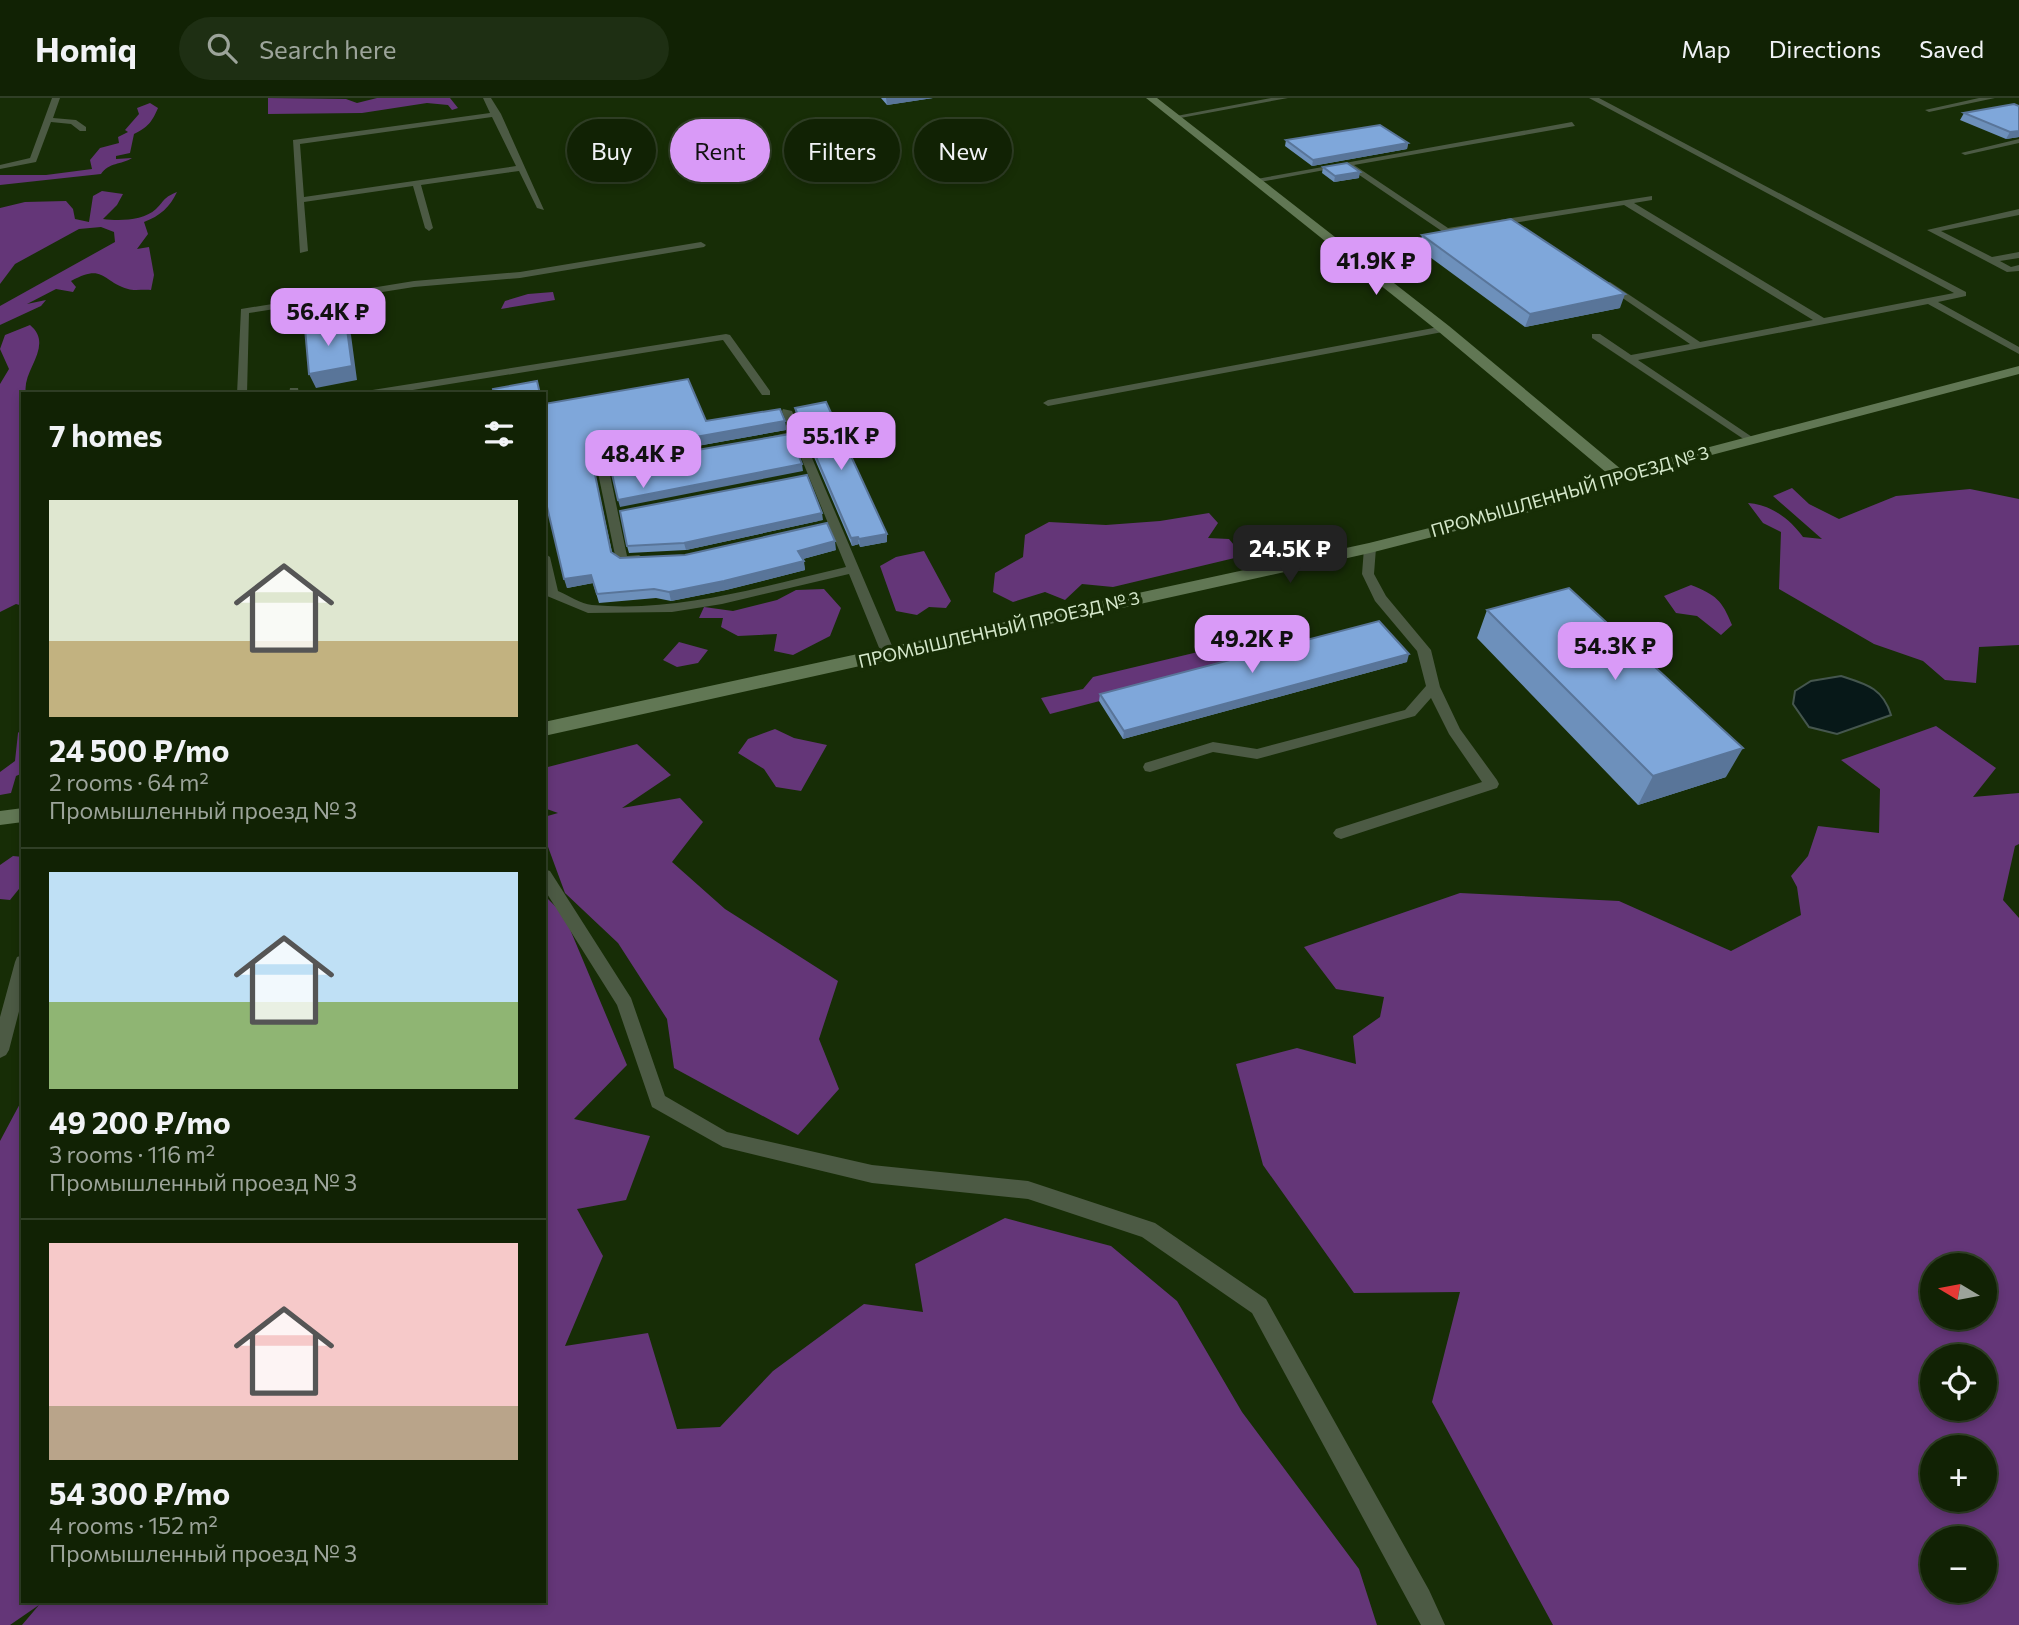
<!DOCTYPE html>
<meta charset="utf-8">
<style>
:root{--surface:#112204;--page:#1e2f13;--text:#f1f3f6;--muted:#9ca49a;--line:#303f26;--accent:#d99af7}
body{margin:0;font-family:Commissioner,sans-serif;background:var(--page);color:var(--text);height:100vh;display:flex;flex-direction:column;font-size:26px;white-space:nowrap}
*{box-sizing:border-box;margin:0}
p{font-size:23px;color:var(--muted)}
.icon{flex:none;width:38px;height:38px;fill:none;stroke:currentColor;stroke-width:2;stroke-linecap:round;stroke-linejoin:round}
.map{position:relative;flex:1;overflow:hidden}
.sheet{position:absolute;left:21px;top:294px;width:525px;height:1211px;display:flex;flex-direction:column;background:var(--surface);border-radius:0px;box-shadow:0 4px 10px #0003,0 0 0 2px var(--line)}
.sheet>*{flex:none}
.hud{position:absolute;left:567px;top:21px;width:665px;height:63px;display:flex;gap:14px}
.needle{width:46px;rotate:280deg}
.fabs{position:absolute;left:1920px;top:1155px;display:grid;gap:14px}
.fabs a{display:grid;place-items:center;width:77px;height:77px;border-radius:50%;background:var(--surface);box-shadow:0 4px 10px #0003,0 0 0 2px var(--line);font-size:35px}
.price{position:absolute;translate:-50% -60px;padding:0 16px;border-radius:14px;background:var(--accent);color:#111;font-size:23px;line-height:46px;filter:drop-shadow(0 2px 4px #0008)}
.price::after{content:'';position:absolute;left:50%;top:42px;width:21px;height:16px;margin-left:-10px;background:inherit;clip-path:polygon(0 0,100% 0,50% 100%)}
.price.on{background:#222;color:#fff}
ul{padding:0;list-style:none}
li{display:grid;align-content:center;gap:14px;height:371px;padding:0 28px}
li+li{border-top:2px solid var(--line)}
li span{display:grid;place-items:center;height:217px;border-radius:0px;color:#555}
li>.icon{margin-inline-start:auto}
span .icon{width:126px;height:126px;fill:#fffc;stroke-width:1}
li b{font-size:30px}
h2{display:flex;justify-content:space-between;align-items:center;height:84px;padding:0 28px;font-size:30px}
.chip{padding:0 24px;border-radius:32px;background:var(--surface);box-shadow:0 4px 10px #0003,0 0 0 2px var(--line);font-size:24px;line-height:63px}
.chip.on{background:var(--accent);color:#111}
header{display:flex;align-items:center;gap:42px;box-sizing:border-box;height:98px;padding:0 35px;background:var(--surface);border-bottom:2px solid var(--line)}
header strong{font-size:33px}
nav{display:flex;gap:38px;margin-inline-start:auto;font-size:24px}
.search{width:490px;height:63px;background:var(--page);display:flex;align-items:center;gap:18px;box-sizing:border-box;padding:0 24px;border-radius:38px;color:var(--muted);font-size:26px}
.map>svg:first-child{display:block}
.forest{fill:#643678;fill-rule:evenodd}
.water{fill:#071818;stroke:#45564e;stroke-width:2}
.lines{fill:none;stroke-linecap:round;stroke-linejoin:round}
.lane{fill:#4c5a44;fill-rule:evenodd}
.secondary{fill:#617754;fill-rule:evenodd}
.wall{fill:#6d90bb}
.shaded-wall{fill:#597599}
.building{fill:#7fa7da;stroke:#597599;stroke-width:2}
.labels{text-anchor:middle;stroke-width:7;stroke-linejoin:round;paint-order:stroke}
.far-street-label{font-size:18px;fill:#d5e8cb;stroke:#172d06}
</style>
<header>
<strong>Homiq</strong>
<div class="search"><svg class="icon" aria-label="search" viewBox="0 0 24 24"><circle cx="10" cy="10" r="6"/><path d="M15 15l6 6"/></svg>Search here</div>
<nav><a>Map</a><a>Directions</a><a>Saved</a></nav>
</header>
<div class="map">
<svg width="2019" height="1527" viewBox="0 0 2019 1527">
<rect width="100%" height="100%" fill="#172d06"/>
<path class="forest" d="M268,0l78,1 11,4 20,-5h73l8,10 -6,2 -4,-5 -21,-2 -65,10 -94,1z
M150,5l8,5c-6,14 -10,19 -24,26l-4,19 -14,3v3l16,-1c-11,7 -23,4 -31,16l-101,11v-10h46l46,-6 -2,-9 10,-12 19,-5 -1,-6 10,-5 -3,-2 14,-16 -2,-6z
M102,93l21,3 -6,11 -14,14c16,2 40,2 53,-10 10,-10 7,-11 21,-17 -7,15 -17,24 -33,30l4,12 -11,15 12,-2 5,28 -3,15c-7,-1 -17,1 -23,-1 -27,-8 -24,-26 -57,-8l5,6 -3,5 -17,-3 -29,15 19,-4 -5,6 -41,19v-19l115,-64 -1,-10 -13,-5 -22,2 -64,35 -15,20v-76l25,-6 41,-1 7,8 2,10 14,3 4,-26z
M553,194l2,8 -54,9 4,-8 23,-7z
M30,227c25,21 -9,45 -4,69h-3v212l-7,-2 -16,8v-228l9,-15 -9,-20 5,-14z
M1792,390l17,16 30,15 57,-23 74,-7 49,10v146l-40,2 -3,36 -31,-3 -22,-19 -49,-17 -95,-55 2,-57 -18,-9 -15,-20c22,1 42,16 55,34l19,2 -49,-43z
M1209,415l9,10 -10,15 21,1 14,17 -130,31 -31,-3 -17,16 -20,-8 -32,10 -20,-10 2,-19 28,-16 2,-22 24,-13 57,3 54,-4z
M924,453l27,50 -5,7 -17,-1 -12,8 -21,-4 -16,-45 16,-9z
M1691,487c25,10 31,15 41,40l-11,10 -24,-19 -21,-3 -12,-17z
M824,491l17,19 -11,28 -37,19 -19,-4 3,-17 -39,2 -17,-9 2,-9h-24l5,-11 29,4 44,-11 19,-10z
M1261,539l45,10 -256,67 -9,-16 42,-9 10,-12z
M679,544l29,8 -10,13 -21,4 -14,-7z
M1936,628l60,42 -23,29 46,-4v51l-4,2 -12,54 16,18v707h-466l-121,-223 28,-110 -106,1 -91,-128 -27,-101 61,-16 59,16 -3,-28 27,-19 4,-20 -48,-8 -32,-42 156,-54 159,8 112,50 70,-36 -4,-28 -6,-11 17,-20 10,-30 61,7 1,-44 -39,-29zM1932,1167h52v53h-52zM1932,1258h52v53h-52zM1932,1349h52v53h-52zM1932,1440h52v53h-52z
M23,629v46l-7,3 -5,17 -11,2v-23l15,-11 3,-28z
M775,631l19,9 33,7 -26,46 -25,-4 -12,-18 -26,-16 10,-14z
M637,646l34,31 -49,33 58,-10 23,24 -31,40 53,47 113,72 -19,58 20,50 -41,46 -124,-67 -7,-49 -49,-76 -53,-50 -21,-57v-19l14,-4 -14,-5v-40z
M13,758l10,1v27l-13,16 -10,-1v-34z
M544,797l20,20 63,150 -53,54 76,17 -24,64 -49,9 26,47 -38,90 83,-13 29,96 43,-2 53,-56 91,-67 59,8 -8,-48 90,-46 106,28 66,55 65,111 117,157 18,56h-1355l17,-20 -29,20h-10v-484l23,-43v503h521z"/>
<path class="water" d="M1841,578c25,8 42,12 50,39l-54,19 -28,-7 -16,-23 2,-13 16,-10z"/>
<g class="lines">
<path class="lane" d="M52,0h8l-7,20 23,2 10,7v4h-6l-9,-7 -20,-2 -15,40 -36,7v-4l30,-7z
M483,0h8l10,16 43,96 -7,-2 -18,-37 -98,14 12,43 -4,3 -4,-3 -12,-42 -109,16 4,49 -8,2 -7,-113 197,-27zM492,19l24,49 -212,31 -4,-53z
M1271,0h17l-113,21 -4,-2z
M1589,0h10l367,194v4l-28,6 81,45v7l-91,-50 -290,56 117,79 2,2 -6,3 -159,-106v-4h8l31,21 59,-11 -88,-60 8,-2 90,60 113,-22 -189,-115 -178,29 -100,-68 -91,17 -4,-3 321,-58 3,4 -221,39 94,63 204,-32v4l-18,3 190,115 130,-25z
M1979,0h16l-66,14 -4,-2z
M2019,41v4l-54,12 -4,-2z
M2019,111v6l-78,16 51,26 27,-5v6l-19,3 11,6 8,-2v6l-12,1 -80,-42z
M701,144l5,3 -2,2 -184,31 -106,9 -165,26 -2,81h-10l4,-85 173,-28 106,-9z
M1444,228l4,1v4l-400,75 -5,-3 5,-3z
M726,236l4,1 40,56v4h-8l-39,-55 -335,54h-27l5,-3z
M290,290h8l1,6h-10z
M783,311l9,2 104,244 -2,3 -5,1 -7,-4 -33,-81 -127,30 -50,8 -84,1 -41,-17 -3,-9v-34l6,4 8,34c10,4 23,13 34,14 86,8 172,-19 254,-38l-53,-129 -23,3 -6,-3 26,-6 -8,-21z
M630,362l6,3 -2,2 -25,5 18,86 12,-1 6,4c-6,6 -23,7 -29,1l-19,-92z
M1370,446l6,4 -2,26 12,22 45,54 9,37 20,42 37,51 2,4 -2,4 -156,51 -5,-2 -3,-4 3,-4 146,-47 -33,-48 -18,-36 -16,18 -158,43 -44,-7 -63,20 -5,-1 -2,-4 2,-4 68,-21 44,7 148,-39 21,-24 -9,-35 -42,-50 -13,-27 2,-26z
M544,771l6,2 81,127 34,98 62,36 145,33 156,16 127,42 111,76 163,291 16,35h-24l-169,-312 -110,-76 -114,-38 -156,-16 -149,-36 -71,-40 -35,-102 -73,-116z
M23,857v41l-14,54 -3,5 -6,3v-41l15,-55 2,-5z"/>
<path class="secondary" d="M1146,0h11l292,228 173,144 397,-104v8l-395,104 -82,31 -172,44 -826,183v-14l825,-179 161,-40 78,-29 -169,-142z
M23,710v14l-23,3v-14z"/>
</g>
<path class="wall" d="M881,0h52l-46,7z
M2019,8v31l-13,2 -46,-19 4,-7z
M1286,42l122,3 -1,6 -95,17 -27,-20z
M1323,69l36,11 -25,4 -12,-9z
M1422,137l198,73 -95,19 -106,-78z
M544,306l162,17h79l1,9 -189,34 -3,5 18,83 8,6 216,-8 -33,9 2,11 -79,20 -55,11 -15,-3 -57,5 -6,-20 -26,5z
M795,310l92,126v8l-27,5 -1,-3 -7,2 -56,-131z
M823,422l-137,30 -57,3 -2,-7z
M1487,512l239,167 -88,28 -161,-167z
M1407,564l-284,77 -24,-38 1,-7z"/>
<path class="shaded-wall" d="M886,0h47l-46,7z
M2019,33v6l-13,2 4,-7z
M1408,45l-1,6 -95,17 1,-6z
M1360,74l-1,6 -25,4 1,-6z
M1625,196l-5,14 -95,19 5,-13z
M346,224l5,13 6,45 -41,8 -7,-14z
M785,323l1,9 -189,34 -3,5 19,92 -21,-101 3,-5z
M802,366l1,7 -183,36 -2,-7z
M822,415l1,7 -137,30 -2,-7z
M887,436v8l-27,5 -1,-8z
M858,439l1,7 -7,2 -1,-8z
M835,443l1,9 -37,10 -1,-9z
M804,463l1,9 -79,20 -55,11 -2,-9z
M591,477l2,8 -26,5 -3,-9z
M1409,556l-2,8 -284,77 1,-8z
M1743,650l-17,29 -88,28 15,-29z"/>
<path class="building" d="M2014,6l5,2v25l-9,1 -46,-19z
M1380,27l28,18 -95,17 -27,-20z
M1347,65l13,9 -25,4 -12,-9z
M1511,121l114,75 -95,20 -108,-79z
M346,224l6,44 -43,8 -4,-46z
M688,281l18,42 74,-12 5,12 -190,34 -3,5 19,92 9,6 65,-3 142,-32 8,18 -37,10 6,10 -80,20 -55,11 -15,-3 -57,5 -6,-19 -27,4 -20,-85v-90z
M537,283l3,13h-46l-1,-5z
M826,304l61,132 -28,5 -1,-2 -7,1 -56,-130z
M790,336l12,30 -184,36 -8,-35z
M807,377l15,38 -138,30 -57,3 -7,-35z
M1569,490l174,160 -90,28 -166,-166z
M1379,523l30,33 -285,77 -24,-37z"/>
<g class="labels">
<g class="far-street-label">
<text transform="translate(1570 394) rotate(-16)" y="6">ПРОМЫШЛЕННЫЙ ПРОЕЗД № 3</text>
<text transform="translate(999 532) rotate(-13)" y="6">ПРОМЫШЛЕННЫЙ ПРОЕЗД № 3</text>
</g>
</g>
</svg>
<div class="fabs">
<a><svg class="needle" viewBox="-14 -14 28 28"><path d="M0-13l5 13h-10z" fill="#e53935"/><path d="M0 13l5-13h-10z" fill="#9ca49a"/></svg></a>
<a><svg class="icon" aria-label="locate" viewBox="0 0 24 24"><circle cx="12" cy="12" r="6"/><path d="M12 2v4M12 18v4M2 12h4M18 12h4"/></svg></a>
<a>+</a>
<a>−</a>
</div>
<b class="price" style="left:1376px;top:199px">41.9K ₽</b>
<b class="price" style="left:328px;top:250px">56.4K ₽</b>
<b class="price" style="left:841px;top:374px">55.1K ₽</b>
<b class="price" style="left:643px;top:392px">48.4K ₽</b>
<b class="price on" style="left:1290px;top:487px">24.5K ₽</b>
<b class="price" style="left:1252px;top:577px">49.2K ₽</b>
<b class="price" style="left:1615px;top:584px">54.3K ₽</b>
<div class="hud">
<a class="chip">Buy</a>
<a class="chip on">Rent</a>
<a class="chip">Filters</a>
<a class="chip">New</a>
</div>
<section class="sheet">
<h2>7 homes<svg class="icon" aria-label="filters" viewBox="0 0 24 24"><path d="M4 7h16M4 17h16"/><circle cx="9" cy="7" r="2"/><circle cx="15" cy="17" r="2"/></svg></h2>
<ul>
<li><span style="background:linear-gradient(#dfe7d0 65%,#c2b280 0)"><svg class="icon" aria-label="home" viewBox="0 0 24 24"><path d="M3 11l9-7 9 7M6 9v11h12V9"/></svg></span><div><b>24 500 ₽/mo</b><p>2 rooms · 64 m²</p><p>Промышленный проезд № 3</p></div></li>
<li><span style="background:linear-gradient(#bfe0f5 60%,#8fb573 0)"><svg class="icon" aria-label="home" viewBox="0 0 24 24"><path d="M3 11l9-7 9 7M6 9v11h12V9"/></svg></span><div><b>49 200 ₽/mo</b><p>3 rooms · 116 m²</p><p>Промышленный проезд № 3</p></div></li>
<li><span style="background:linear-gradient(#f6c9c9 75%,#b9a48a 0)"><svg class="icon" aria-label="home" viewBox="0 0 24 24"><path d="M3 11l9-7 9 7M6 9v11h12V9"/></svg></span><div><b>54 300 ₽/mo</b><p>4 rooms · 152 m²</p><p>Промышленный проезд № 3</p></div></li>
</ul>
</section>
</div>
